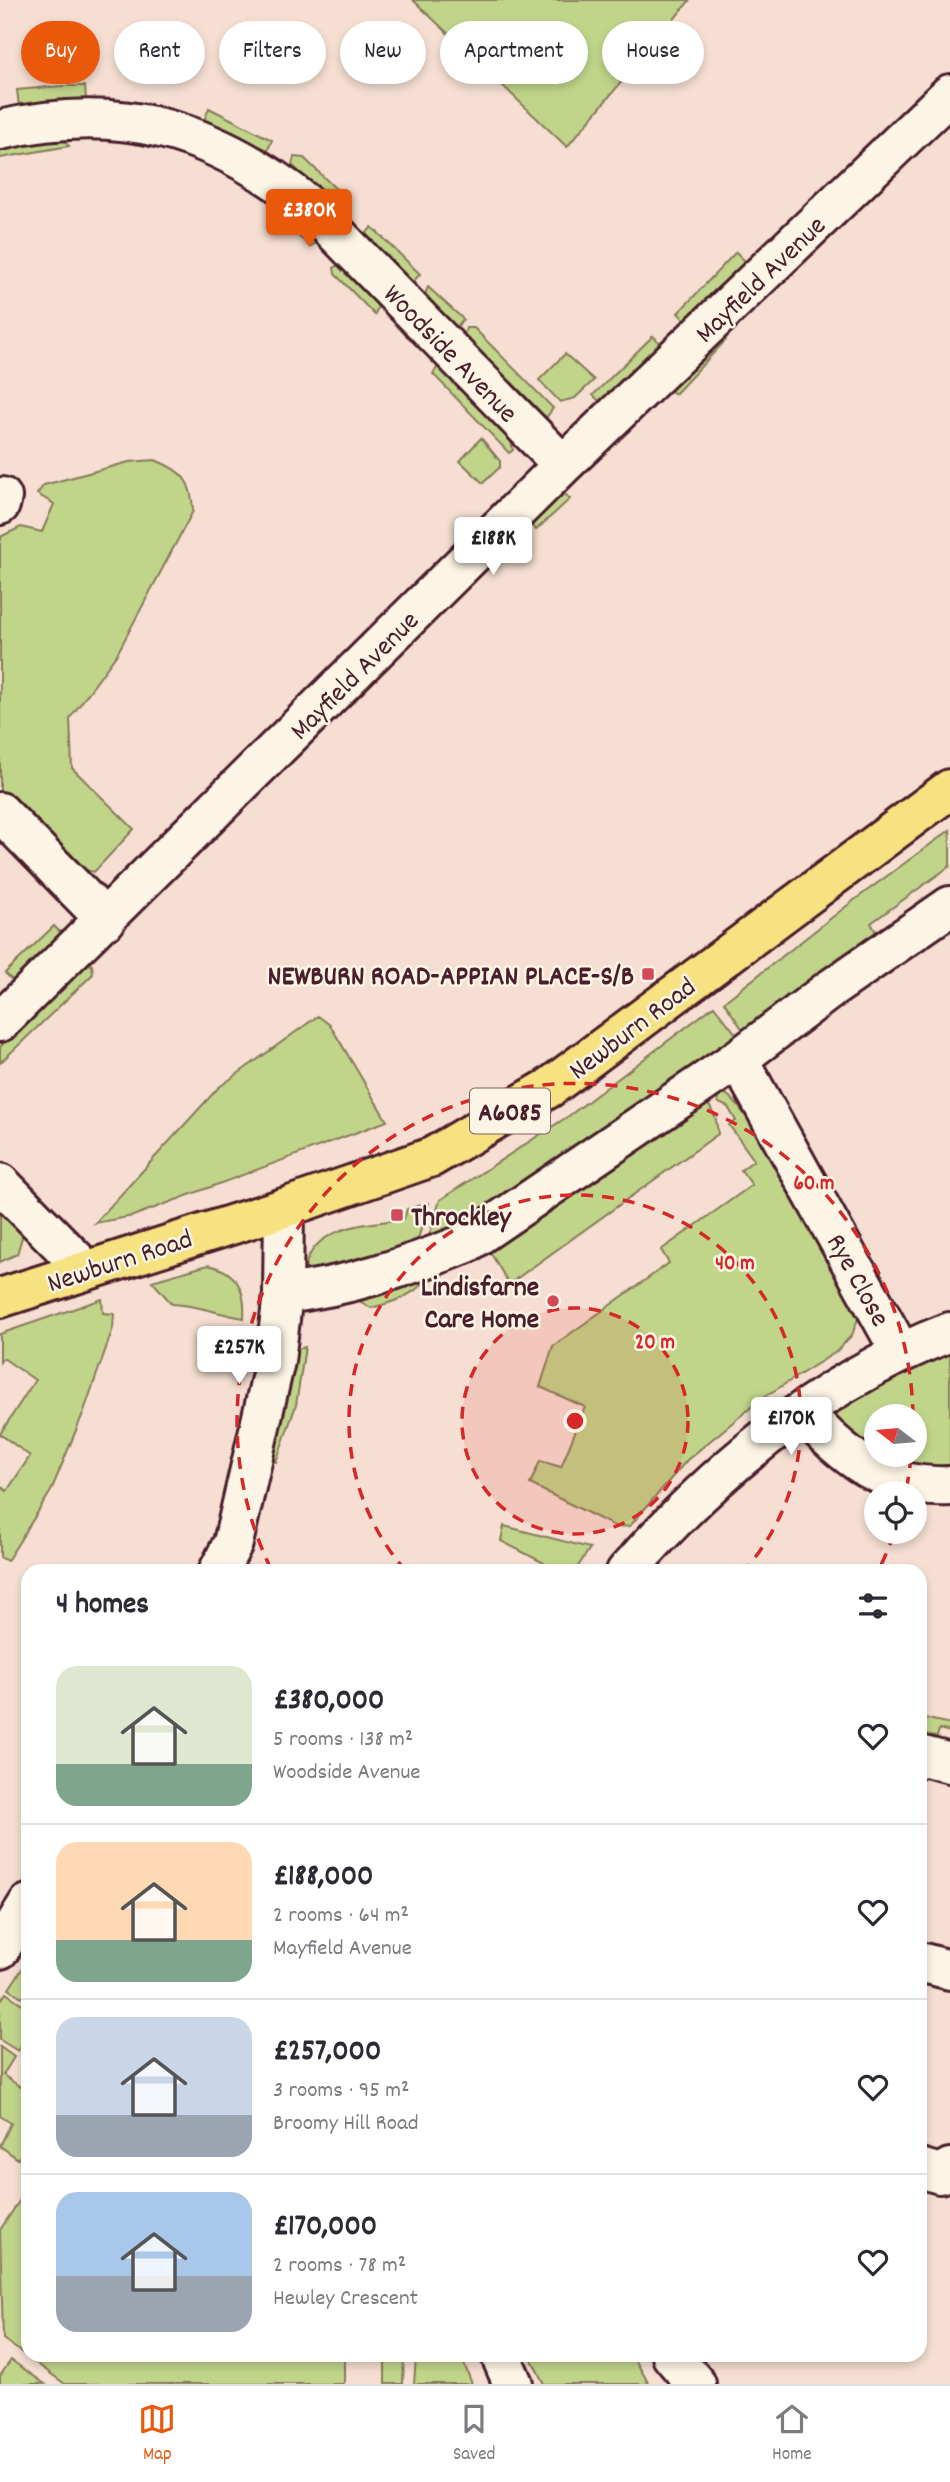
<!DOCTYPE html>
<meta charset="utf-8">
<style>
:root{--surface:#fff;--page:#f7f7f7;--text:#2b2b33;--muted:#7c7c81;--line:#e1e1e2;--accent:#ea580c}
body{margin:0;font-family:Dekko,sans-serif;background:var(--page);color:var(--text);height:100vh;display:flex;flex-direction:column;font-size:26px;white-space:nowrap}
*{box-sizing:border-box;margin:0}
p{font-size:23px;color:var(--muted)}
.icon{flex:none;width:38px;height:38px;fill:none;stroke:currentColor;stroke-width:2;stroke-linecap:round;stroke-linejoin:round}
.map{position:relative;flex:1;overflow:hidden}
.side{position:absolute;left:21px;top:1564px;width:906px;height:798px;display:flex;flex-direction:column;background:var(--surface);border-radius:21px;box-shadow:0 4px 10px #0003}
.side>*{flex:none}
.banner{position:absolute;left:21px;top:21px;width:908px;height:63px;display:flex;gap:14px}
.needle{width:46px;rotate:286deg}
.controls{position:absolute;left:864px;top:1404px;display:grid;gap:14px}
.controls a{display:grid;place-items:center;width:63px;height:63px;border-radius:50%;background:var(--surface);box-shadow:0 4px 10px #0003;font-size:35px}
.price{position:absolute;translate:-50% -60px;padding:0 16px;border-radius:7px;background:#fff;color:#222;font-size:23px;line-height:46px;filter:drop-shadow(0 2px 4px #0008)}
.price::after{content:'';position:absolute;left:50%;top:42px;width:21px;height:16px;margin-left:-10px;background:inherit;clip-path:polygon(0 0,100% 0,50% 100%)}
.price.selected{background:var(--accent);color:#fff}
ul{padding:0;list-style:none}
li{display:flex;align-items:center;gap:21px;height:175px;padding:0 35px}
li+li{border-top:2px solid var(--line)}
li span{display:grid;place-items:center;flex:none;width:196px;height:140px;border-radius:21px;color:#555}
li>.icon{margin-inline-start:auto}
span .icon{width:84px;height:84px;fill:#fffc;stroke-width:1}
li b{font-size:30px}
h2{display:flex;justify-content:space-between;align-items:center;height:84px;padding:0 35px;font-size:30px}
.tag{padding:0 24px;border-radius:32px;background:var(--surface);box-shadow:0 4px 10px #0003;font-size:24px;line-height:63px}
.tag.selected{background:var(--accent);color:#fff}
.dock{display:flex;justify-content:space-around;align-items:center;height:98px;border-top:2px solid var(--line);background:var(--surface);font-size:19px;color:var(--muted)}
.dock a{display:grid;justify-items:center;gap:4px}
.dock .selected{color:var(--accent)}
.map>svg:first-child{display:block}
.green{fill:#c1d58a;stroke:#867a5a;stroke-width:2;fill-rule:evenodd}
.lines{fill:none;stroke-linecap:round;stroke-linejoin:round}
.minor-casing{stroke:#4a1f2b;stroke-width:44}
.major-casing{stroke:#4a1f2b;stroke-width:44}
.minor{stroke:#fcf5e5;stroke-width:38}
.major{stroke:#f6e281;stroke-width:38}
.ring{fill:none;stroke:#d62828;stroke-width:3.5;stroke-dasharray:12 9}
.poi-dot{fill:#d1495b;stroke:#fcf5e5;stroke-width:2.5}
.labels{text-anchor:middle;stroke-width:5;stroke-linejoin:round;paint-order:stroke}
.shield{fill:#fcf5e5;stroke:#7f5f63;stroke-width:2}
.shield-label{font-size:26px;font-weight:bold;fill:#4a1f2b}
.street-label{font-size:28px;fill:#4a1f2b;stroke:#fcf5e5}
.poi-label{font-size:28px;font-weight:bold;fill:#4a1f2b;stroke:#fcf5e5;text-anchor:end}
.centre{fill:#d62828;stroke:#fcf5e5;stroke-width:3.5}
.ring-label{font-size:21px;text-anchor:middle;font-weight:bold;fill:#d62828;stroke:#fcf5e5;stroke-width:5;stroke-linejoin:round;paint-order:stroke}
</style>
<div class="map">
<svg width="950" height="2384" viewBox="0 0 950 2384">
<rect width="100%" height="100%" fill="#f6dfd2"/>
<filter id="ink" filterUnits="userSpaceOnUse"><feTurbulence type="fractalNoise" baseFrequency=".0143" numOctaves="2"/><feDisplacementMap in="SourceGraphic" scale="14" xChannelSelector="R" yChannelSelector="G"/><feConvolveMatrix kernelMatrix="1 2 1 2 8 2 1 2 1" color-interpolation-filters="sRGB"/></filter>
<g filter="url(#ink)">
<path class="green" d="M413,0h277l-123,147z
M61,86h24l1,13 -67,7 -2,-16z
M209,108l63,32 -4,10 -64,-29z
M61,136l8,10 -69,12v-14z
M294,157l10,1 38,37 -8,9 -42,-39z
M278,200l44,38 -12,9 -39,-39z
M372,227l48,47 -9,10 -47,-48z
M736,252l10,10 -59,60 -9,-9z
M340,263l40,36 -5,16 -40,-41 -1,-6z
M428,287l35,32 -10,13 -30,-33z
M466,328h8l79,80 -7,10 -83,-79z
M718,330l8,10 -51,54 -12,-11z
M653,336l9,9 -60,59 -9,-9z
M565,354l29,26 -19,18 -15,4 -21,-22z
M441,362l66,65 6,23 -4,3 -76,-79z
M481,438l19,23v6l-17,16 -23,-22z
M155,460c28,11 37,21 38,51l-76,143 -47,64 2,50 62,61 -40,43 -13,-3 -81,-76v-251l2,-6 19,-9 21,5 12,-28 -17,-10 7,-9 85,-23z
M560,489l10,10 -34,31 -9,-10z
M950,830v36l-79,57 8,14 -134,96 -21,-31 129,-101z
M54,926l10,10 -49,47 -10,-10z
M81,962l11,3 1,9 -93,89v-16z
M714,1006l26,33 -201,143 -113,64 14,-46 130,-85z
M318,1016l12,9 57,96 -254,95 -38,7 123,-135z
M721,1091c30,11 118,185 139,222l-8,22 -16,17 -75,47 -74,61 -57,66 -14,1 -86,-43 10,-23 21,6 24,-60 -45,-20 13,-41 116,-83 -8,-13 91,-65 -11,-15 13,-10 -25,-35 7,-4 -8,-14 -9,-4 -4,-8z
M705,1097l11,22 2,15 -209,150 -20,-34z
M429,1203l-15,49 -105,24 -4,-7c7,-44 64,-45 99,-50l3,-10z
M0,1210l23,24 -6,20 -17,8z
M208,1265c29,6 38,25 36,53 -25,-4 -47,-13 -72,-14l-20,-23z
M429,1278c-17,18 -34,24 -58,30l-13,-8z
M102,1299l1,14 11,1 -1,14 -29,83 -33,80 -44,70 -7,-4v-71l7,5 23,-35 -30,-22 35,-54 -32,-22 -3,4v-28z
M305,1347l-9,58 -20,57 -3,-1 20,-102 5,-10z
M950,1347v118c-47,10 -94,-13 -124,-50l54,-34zM877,1416h38v38h-38z
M504,1526l86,22 -15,23h-35l4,-8 -43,-22z
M920,1717l30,7v8l-11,-3 -5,20 -13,-4z
M28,1960v41l-19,-12z
M6,1993l22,15v28l-10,15 -18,-11v-38z
M0,2047l14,10 -11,18 25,17v52l-10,15 -18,-13 11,-23 -11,-7z
M28,2188v168h316v28h-279l-62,-45 -3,-109z
M385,2356h19l-1,28h-18z
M416,2356h45l11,28h-58z
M530,2356h103l16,28h-105z
M11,2360l34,24h-45v-8z"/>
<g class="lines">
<g class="minor-casing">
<path id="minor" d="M0,130c120,-28 213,-1 308,75l255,260
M0,505l2,-8
M0,812l106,108
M0,1022l563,-557 387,-371
M738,1059l162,292
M0,1183l85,86
M283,1294c64,-7 124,-27 184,-51l271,-184 94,-71 118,-82
M802,1411c44,47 79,78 148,75
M218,1572l15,-29 42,-182 8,-67 1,-86
M626,1572c89,-102 197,-192 324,-240
M920,1758l3,-2 27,7
M0,1949l28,-45
M920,1962l30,8
M920,2168l20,6 10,-6
M501,2356l12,28
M672,2356l24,28"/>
</g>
<g class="major-casing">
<path id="major" d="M0,1298l284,-90 148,-51 117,-69 401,-299"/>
</g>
<use href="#minor" class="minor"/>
<use href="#major" class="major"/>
</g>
</g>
<circle cx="575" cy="1421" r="113" fill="#d62828" fill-opacity=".12"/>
<g class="ring">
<circle cx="575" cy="1421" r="113"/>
<path d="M406 1571A226 226 0 1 1 744 1571"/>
<path d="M911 1456A338 338 0 0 1 906 1491M894 1534A338 338 0 0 1 879 1569M271 1569A338 338 0 1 1 913 1415"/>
</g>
<g class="poi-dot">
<rect x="641" y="967" width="14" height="14" rx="3.5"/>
<rect x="390" y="1208" width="14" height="14" rx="3.5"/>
<circle cx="553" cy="1301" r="7"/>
</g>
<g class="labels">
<rect class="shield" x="470" y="1088.5" width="80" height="45" rx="5"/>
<g class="shield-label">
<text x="510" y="1120">A6085</text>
</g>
<g class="street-label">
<text transform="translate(759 278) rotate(-44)" y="10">Mayfield Avenue</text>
<text transform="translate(452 352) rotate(46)" y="10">Woodside Avenue</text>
<text transform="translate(353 674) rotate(-45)" y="10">Mayfield Avenue</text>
<text transform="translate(631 1027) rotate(-37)" y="10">Newburn Road</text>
<text transform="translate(119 1259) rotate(-18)" y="10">Newburn Road</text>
<text transform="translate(860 1279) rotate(61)" y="10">Rye Close</text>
</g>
<g class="poi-label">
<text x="634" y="984">NEWBURN ROAD-APPIAN PLACE-S/B</text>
<text x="411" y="1225" text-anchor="start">Throckley</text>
<text x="539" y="1295">Lindisfarne<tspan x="539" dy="32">Care Home</tspan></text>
</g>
</g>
<circle cx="575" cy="1421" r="10" class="centre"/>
<g class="ring-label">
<text x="814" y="1189">60 m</text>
<text x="735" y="1269">40 m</text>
<text x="655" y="1348">20 m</text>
</g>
</svg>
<div class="controls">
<a><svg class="needle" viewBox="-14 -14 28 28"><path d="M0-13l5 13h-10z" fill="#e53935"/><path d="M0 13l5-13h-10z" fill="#7c7c81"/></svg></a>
<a><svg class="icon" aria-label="locate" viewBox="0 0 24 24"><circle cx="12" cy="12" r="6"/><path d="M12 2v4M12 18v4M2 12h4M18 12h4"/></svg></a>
</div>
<b class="price selected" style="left:309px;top:249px">£380K</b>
<b class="price" style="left:493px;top:577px">£188K</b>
<b class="price" style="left:239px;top:1386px">£257K</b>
<b class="price" style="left:791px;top:1457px">£170K</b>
<div class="banner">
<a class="tag selected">Buy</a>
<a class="tag">Rent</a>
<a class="tag">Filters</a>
<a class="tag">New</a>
<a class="tag">Apartment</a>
<a class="tag">House</a>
</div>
<section class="side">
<h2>4 homes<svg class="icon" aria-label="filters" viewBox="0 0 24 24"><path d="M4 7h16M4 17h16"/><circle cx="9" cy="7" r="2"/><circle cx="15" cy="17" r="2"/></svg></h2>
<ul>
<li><span style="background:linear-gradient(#dfe7d0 70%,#7fa58c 0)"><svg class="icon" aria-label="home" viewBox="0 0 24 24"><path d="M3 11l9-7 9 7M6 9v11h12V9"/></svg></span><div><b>£380,000</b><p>5 rooms · 138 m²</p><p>Woodside Avenue</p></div><svg class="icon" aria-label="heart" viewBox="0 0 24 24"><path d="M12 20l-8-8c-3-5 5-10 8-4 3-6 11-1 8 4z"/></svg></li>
<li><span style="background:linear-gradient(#ffd9b3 70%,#7fa58c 0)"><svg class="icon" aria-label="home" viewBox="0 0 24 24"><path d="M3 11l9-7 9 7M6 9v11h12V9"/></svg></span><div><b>£188,000</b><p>2 rooms · 64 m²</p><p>Mayfield Avenue</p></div><svg class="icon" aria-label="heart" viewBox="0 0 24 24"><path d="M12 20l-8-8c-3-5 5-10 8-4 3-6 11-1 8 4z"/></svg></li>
<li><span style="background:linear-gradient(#c9d6e8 70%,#9aa5b1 0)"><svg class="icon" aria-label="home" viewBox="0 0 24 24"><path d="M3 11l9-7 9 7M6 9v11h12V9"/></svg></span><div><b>£257,000</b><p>3 rooms · 95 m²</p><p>Broomy Hill Road</p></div><svg class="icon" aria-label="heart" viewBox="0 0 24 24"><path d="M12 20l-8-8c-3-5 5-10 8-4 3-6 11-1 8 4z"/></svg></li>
<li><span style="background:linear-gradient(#a9c7e8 60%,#9aa5b1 0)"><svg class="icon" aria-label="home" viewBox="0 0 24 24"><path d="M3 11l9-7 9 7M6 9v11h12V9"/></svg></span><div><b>£170,000</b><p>2 rooms · 78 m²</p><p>Hewley Crescent</p></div><svg class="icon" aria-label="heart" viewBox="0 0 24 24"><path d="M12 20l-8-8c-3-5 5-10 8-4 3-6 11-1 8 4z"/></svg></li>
</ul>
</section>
</div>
<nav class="dock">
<a class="selected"><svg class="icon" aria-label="map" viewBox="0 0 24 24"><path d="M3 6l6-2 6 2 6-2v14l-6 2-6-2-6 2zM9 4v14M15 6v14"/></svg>Map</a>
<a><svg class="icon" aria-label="saved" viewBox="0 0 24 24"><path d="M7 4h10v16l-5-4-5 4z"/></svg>Saved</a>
<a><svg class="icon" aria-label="home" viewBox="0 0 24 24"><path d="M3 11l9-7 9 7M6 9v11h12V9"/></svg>Home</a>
</nav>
